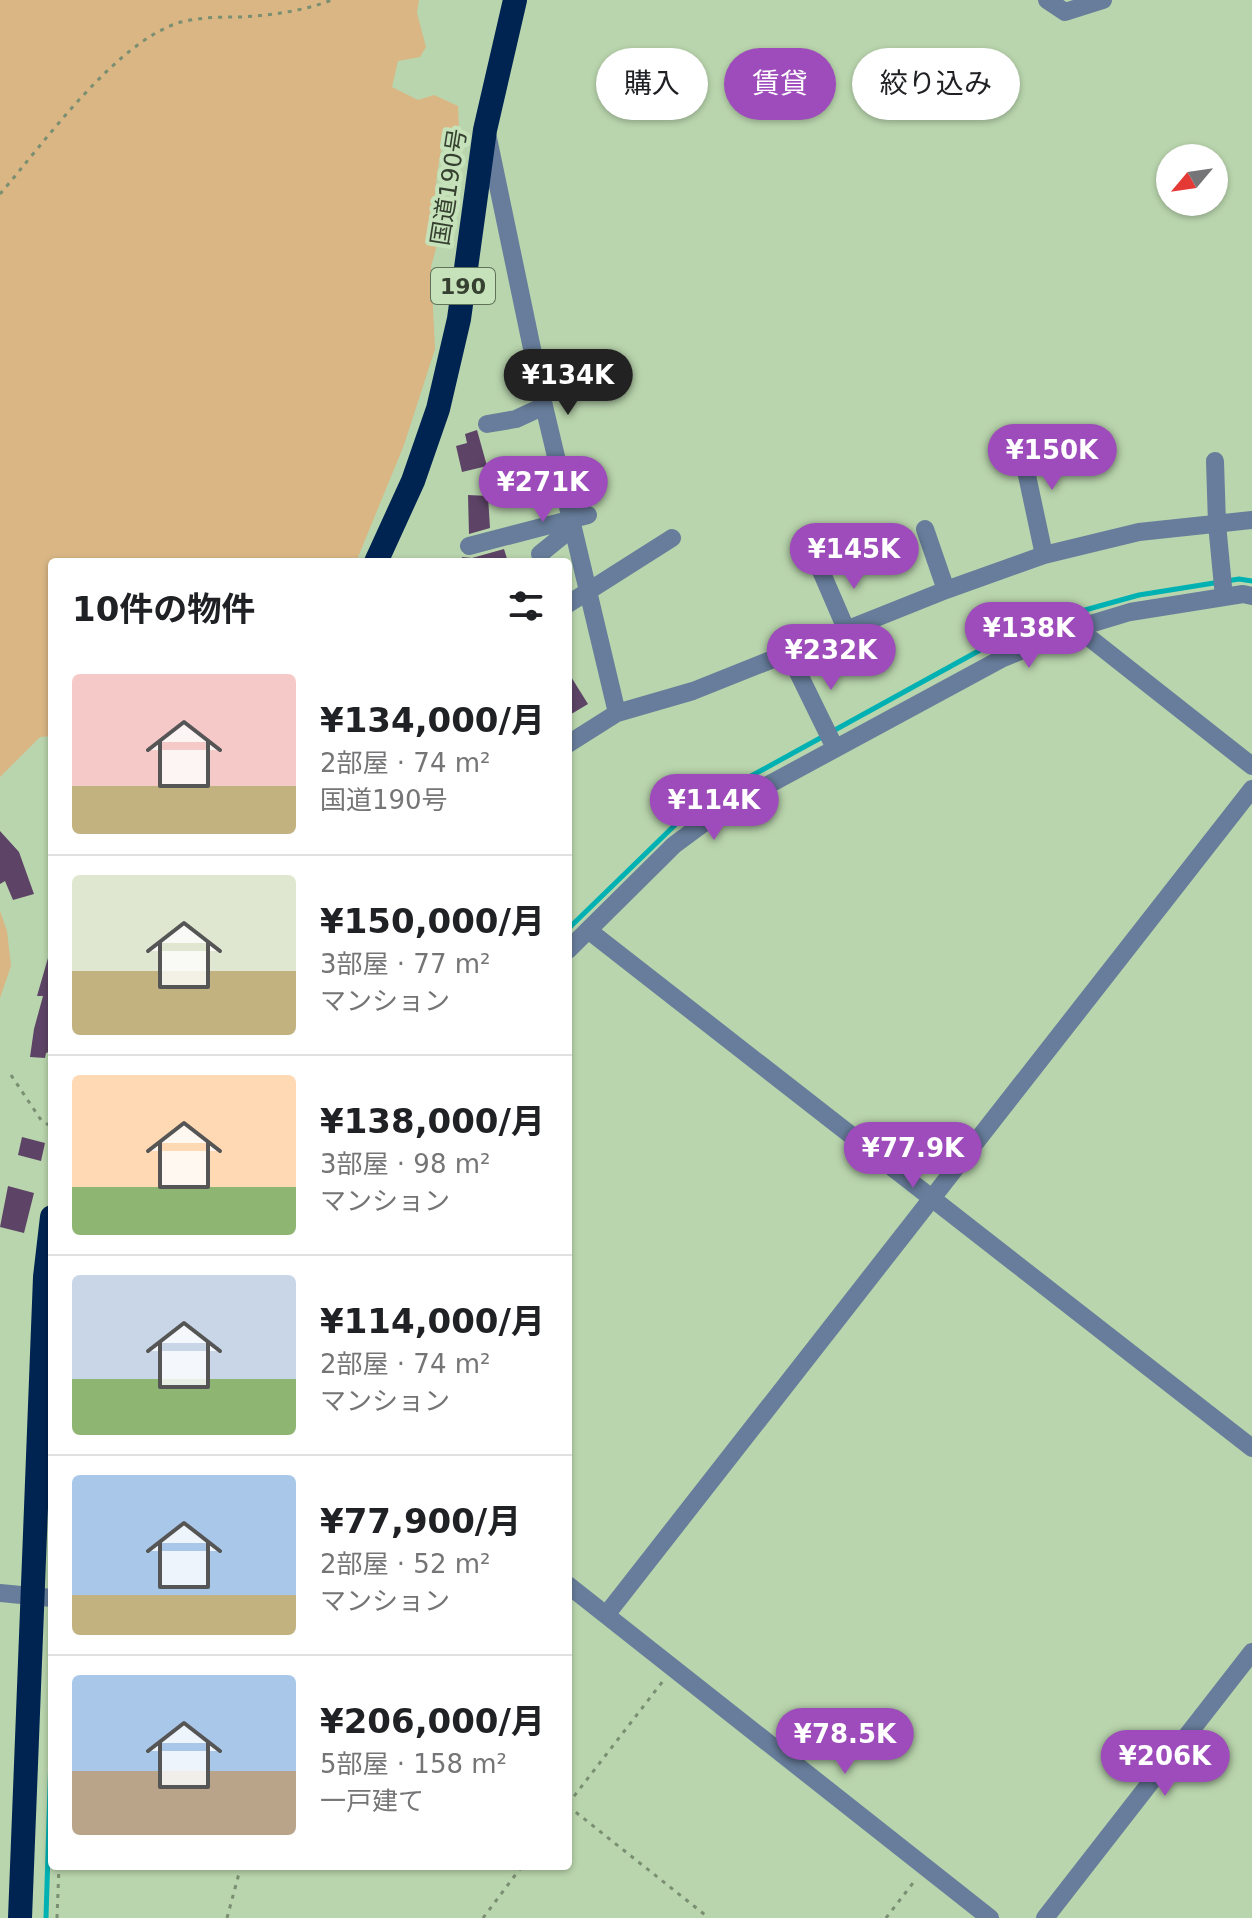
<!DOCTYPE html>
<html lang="ja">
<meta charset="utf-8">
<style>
:root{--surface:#fff;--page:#f2f2f2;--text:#202124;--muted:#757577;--line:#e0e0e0;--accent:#9e4cbb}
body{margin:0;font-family:"DejaVu Sans","Noto Sans JP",sans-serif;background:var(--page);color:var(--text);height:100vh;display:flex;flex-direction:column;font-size:30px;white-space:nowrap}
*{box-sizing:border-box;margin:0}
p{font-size:26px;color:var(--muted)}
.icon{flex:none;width:44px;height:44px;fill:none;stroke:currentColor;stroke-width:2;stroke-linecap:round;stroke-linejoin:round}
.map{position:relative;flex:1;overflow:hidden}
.panel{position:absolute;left:48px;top:558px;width:524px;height:1312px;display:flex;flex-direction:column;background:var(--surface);border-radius:8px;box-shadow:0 2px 6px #0004}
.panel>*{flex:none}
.top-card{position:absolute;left:596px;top:48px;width:536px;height:72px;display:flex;gap:16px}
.needle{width:52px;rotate:241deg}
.buttons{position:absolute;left:1156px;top:144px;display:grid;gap:16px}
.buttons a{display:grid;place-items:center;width:72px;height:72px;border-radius:50%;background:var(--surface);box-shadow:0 2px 6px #0004;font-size:40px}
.price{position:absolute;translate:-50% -68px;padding:0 18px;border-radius:28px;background:var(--accent);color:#fff;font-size:26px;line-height:52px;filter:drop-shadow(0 2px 4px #0008)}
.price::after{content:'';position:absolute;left:50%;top:48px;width:24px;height:18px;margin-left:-12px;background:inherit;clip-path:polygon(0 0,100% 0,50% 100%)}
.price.on{background:#222;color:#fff}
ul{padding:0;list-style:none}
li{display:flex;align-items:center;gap:24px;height:200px;padding:0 24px}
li+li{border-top:2px solid var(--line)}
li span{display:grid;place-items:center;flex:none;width:224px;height:160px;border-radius:8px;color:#555}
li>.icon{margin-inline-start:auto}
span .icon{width:96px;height:96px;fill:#fffc;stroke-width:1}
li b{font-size:34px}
h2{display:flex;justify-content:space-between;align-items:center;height:96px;padding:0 24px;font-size:34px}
.pill{padding:0 28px;border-radius:36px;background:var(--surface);box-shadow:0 2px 6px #0004;font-size:28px;line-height:72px}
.pill.on{background:var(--accent);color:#fff}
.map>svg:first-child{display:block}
.green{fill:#d9b684}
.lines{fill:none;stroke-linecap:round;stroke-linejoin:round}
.stream{stroke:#00b1b3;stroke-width:5}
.building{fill:#5d4466}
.path{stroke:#7a8e71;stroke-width:3;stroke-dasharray:4 6;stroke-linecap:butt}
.minor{stroke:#677d9b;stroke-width:18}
.highway{stroke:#002452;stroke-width:24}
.labels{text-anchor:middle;stroke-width:8;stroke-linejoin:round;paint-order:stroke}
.shield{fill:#c6e2ba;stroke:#607159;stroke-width:2}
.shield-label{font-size:22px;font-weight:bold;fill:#354030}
.street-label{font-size:24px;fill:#354030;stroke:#c6e2ba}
</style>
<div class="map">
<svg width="1252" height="1918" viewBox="0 0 1252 1918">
<rect width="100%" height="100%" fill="#b9d5ad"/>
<path class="green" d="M0,0h419l-2,13 9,34 -6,10 -22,4 -6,26 26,13 16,-5 24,11 1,24 -18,20 -5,32 6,44 -11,41 4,82 -31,96 -48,117h-304v174l-12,1 -40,40z
M0,911l7,20 4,35 -11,32z"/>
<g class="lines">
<path class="stream" d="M833,731l160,-88 74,-28 72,-20 100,-16 13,2
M568,929l108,-105 46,-32 102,-56
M46,1918l6,-196"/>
</g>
<path class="building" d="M477,430l10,36 -25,6 -6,-26 11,-3 -2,-9z
M468,495l20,1 2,32 -21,6z
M504,549l4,13h-46v-5l10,1z
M568,672l20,32 -20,12z
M0,831l19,21 15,42 -21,6 -8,-19 -5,3z
M48,958h4l-1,93 -5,2 -1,5 -15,-1 4,-28 9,-33h-6z
M22,1137l23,6 -4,18 -23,-6z
M8,1186l26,7 -10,40 -24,-6z"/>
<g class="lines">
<path class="path" d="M0,194c44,-51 116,-153 181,-172 20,-5 41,-5 61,-5 31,-2 61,-6 90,-17
M11,1075l30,45 11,7
M568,1804l95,-123
M568,1806l141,112
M57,1918l2,-52
M227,1918l14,-52
M483,1918l39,-52
M886,1918l30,-39"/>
<path class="minor" d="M1047,0l18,12 38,-12
M488,138l56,268 73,307
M487,424l29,-5 28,-13
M1019,438l25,117
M1215,461l2,63 7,73
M925,529l21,61
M469,546l119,-31
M540,554l32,-26
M821,571l25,58
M568,604l104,-66
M1077,628l175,138
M789,654l46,94
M568,744l49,-31 76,-22 253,-101 98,-35 95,-23 113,-12
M588,930l664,518
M568,950l106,-105 46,-34 281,-152 76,-31 53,-16 113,-18 9,2
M568,1585l422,333
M0,1593l52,5
M606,1615l646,-826
M1045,1918l207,-266"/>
<path class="highway" d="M376,562l37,-81 25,-72 21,-90 26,-189 30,-130
M20,1918l25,-641 7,-60"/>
</g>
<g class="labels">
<rect class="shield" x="431" y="268" width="64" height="36" rx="6"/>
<g class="shield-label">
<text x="463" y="294">190</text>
</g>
<g class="street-label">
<text transform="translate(449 187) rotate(-81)" y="8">国道190号</text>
</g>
</g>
</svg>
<div class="buttons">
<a><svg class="needle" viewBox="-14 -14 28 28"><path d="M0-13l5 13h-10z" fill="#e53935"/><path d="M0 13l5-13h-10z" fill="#757577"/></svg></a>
</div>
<b class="price on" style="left:568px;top:417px">¥134K</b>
<b class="price" style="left:1052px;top:492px">¥150K</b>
<b class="price" style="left:543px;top:524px">¥271K</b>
<b class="price" style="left:854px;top:591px">¥145K</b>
<b class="price" style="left:1029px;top:670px">¥138K</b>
<b class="price" style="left:831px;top:692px">¥232K</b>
<b class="price" style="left:714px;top:842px">¥114K</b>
<b class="price" style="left:913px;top:1190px">¥77.9K</b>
<b class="price" style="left:845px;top:1776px">¥78.5K</b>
<b class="price" style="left:1165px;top:1798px">¥206K</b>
<div class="top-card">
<a class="pill">購入</a>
<a class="pill on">賃貸</a>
<a class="pill">絞り込み</a>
</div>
<section class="panel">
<h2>10件の物件<svg class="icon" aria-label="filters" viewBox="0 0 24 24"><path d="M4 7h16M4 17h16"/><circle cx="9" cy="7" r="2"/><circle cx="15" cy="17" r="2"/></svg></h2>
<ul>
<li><span style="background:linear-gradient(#f6c9c9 70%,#c2b280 0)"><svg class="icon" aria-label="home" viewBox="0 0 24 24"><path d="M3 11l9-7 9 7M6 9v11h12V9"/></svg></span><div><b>¥134,000/月</b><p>2部屋 · 74 m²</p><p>国道190号</p></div></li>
<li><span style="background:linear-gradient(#dfe7d0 60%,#c2b280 0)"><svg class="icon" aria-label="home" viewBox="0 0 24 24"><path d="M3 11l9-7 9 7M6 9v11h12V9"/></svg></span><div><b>¥150,000/月</b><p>3部屋 · 77 m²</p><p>マンション</p></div></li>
<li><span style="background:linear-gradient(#ffd9b3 70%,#8fb573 0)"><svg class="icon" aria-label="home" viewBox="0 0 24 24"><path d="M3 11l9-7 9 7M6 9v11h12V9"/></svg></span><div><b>¥138,000/月</b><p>3部屋 · 98 m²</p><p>マンション</p></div></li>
<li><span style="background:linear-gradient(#c9d6e8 65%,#8fb573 0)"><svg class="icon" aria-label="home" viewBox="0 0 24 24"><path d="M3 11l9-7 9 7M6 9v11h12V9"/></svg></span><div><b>¥114,000/月</b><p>2部屋 · 74 m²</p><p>マンション</p></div></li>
<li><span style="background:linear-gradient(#a9c7e8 75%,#c2b280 0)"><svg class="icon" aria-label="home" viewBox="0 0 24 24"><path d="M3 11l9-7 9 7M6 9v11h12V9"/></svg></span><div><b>¥77,900/月</b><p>2部屋 · 52 m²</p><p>マンション</p></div></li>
<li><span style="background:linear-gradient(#a9c7e8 60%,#b9a48a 0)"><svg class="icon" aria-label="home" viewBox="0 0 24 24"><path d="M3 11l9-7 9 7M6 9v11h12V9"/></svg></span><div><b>¥206,000/月</b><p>5部屋 · 158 m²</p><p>一戸建て</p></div></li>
</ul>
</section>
</div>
